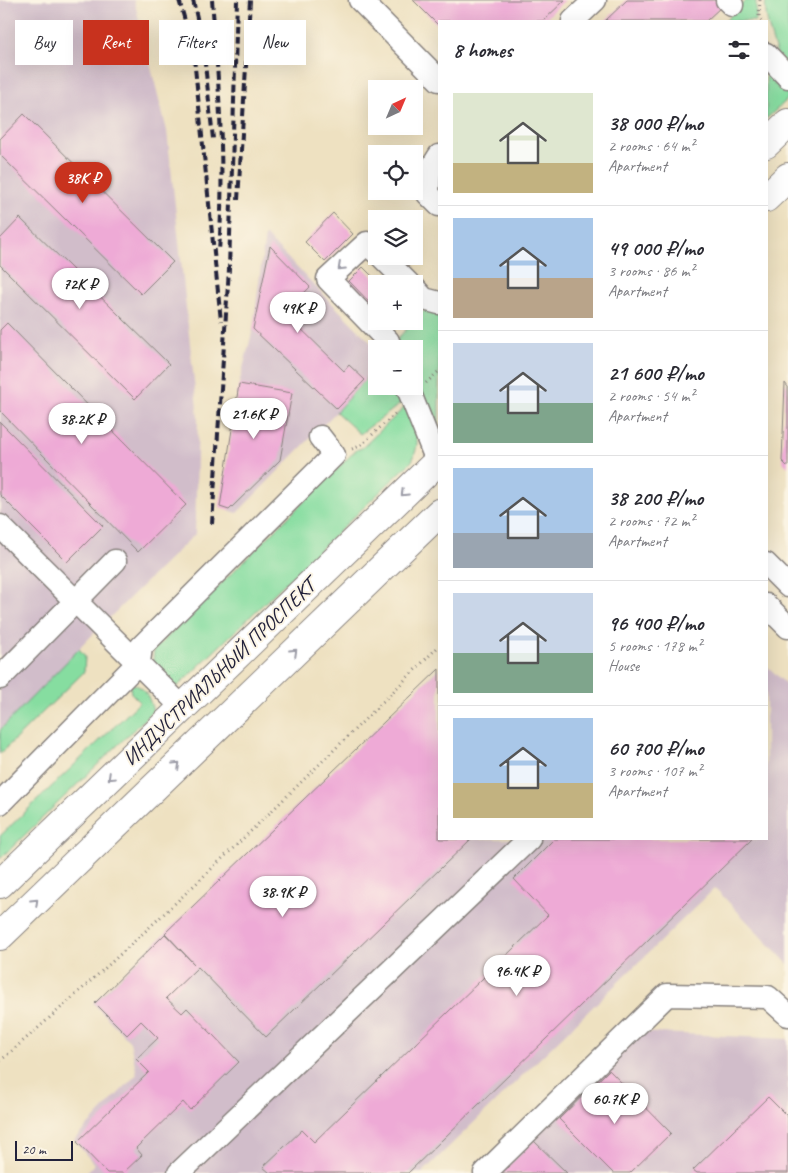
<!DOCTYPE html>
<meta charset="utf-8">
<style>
:root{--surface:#fff;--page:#f7f7f7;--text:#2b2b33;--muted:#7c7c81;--line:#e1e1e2;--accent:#c8321e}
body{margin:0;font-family:Caveat,sans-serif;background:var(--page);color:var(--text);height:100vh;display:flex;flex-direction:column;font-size:19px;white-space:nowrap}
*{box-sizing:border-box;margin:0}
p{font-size:16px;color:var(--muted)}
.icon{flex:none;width:28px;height:28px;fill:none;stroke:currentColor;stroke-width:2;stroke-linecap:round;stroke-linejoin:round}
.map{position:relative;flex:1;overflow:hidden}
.sheet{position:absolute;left:438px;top:20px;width:330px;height:820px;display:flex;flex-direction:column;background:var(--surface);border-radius:0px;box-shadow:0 5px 20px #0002}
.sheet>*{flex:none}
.hud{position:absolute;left:15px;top:20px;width:348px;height:45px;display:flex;gap:10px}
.needle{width:32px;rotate:44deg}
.buttons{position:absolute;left:368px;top:80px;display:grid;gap:10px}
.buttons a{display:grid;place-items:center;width:55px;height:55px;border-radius:0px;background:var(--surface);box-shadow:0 5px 20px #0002;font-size:25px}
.scale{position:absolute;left:15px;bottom:12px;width:58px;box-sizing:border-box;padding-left:5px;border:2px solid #22223b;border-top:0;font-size:14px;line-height:18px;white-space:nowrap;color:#22223b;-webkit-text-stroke:4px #fcf5e5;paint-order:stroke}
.price{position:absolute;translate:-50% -42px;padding:0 11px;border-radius:18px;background:#fff;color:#222;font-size:16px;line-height:32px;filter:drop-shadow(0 1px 2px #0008)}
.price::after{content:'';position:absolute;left:50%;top:30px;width:15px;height:11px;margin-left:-8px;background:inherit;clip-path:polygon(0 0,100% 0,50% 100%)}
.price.selected{background:var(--accent);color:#fff}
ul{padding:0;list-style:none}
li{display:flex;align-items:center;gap:15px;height:125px;padding:0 15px}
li+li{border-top:1px solid var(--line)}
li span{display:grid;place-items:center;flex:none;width:140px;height:100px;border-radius:0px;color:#555}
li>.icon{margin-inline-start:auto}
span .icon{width:60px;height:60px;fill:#fffc;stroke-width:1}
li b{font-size:21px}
h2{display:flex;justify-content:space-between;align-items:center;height:60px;padding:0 15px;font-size:21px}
.tag{padding:0 18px;border-radius:0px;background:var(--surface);box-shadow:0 5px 20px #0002;font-size:18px;line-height:45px}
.tag.selected{background:var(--accent);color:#fff}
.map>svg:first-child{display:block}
.industrial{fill:#d1bdca}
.green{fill:#86dda0;stroke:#54806e}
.building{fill:#eeaad6}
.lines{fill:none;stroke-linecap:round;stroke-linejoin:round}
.minor-casing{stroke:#88827e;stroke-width:25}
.major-casing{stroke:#88827e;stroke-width:30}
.path{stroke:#88827e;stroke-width:3;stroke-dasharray:1 4;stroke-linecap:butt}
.minor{stroke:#fff;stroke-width:22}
.major{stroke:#fff;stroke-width:28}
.rail{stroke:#22223b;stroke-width:4;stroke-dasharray:8 4;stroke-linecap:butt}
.oneway{stroke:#9c9ca7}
.labels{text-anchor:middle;stroke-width:4;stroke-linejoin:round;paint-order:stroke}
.street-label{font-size:21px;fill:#22223b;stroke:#fcf5e5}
</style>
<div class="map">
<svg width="788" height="1173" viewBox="0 0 788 1173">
<rect width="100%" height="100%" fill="#fcf5e5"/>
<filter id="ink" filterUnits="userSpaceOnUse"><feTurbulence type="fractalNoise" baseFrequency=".02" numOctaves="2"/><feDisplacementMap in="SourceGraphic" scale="10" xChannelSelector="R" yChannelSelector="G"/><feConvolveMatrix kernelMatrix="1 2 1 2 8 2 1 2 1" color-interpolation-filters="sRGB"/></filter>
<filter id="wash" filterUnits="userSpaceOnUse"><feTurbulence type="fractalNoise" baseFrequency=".0096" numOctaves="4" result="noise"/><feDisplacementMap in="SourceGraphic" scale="20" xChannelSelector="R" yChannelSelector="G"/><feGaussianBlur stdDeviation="1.12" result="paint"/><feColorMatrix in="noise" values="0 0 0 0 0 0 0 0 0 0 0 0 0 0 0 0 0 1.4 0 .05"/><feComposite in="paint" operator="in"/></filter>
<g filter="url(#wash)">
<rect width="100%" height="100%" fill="#eee1c1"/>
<path class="industrial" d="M0,0h134l33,131 31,287 -3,116 -94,92 -101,104z
M265,235l112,114 -1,18 -40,45 -99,101 -17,-6 19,-123 14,-55z
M766,665l22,21v278l-73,-76 -293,285h-336l8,-9 -20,-24 63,-66 -7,-32 -37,-39 346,-335v171h327z
M639,1032l149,7v134h-293z"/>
<path class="green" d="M746,0h10v21h-31z
M766,0h22v65c-3,-3 -9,-7 -11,-11 -5,-12 -14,-43 -11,-54z
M766,66l22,21v12l-22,20z
M426,309l13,5v110l-9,-6 -16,-37v-32h-16l-1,-10z
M376,367v19h22l6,15 -44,33 -24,-22z
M406,406c10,22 16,32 6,55l-235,226 -4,-1 -21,-18 2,-18 202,-200 6,-2z
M79,649l6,7 -1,16 -84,82v-24z
M133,684c13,3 17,16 20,27l-153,148v-23l140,-134 -9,-9 -1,-7z"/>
<g id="blocks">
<path class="building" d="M413,0h152l-22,21h-104v5z
M627,0h89l6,6 -16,15h-101z
M24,114l149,148 -32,32 -141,-139v-16z
M333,213l20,21 -28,28 -20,-20z
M20,218l149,146 -34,35 -135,-134v-26z
M270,246l40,41 -25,26 59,58 5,-6 16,15 -28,29 -84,-80z
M363,267l17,17h-4v25l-27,-28z
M389,321h10l-5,5z
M7,323l179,182 -48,47 -138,-141v-81z
M785,383l3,4v80l-6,-6z
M239,384l53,9 -12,67 -51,50 -9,-3z
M0,422l103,104 -36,36 -67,-67z
M439,669v170h32l-205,198 -68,-70 -32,31 16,15 5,-5 52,54 -49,48 -7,-8 -47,46 6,7 -19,18h-16l-30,-31 72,-70 -13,-13 22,-21 -17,-17 -14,14 -32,-32 70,-69 29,30 -29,-31z
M554,839h198l-344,334h-138l-7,-6 39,-37 12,12 234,-227 -34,-36z
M609,1070l62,63 -41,40h-17l-54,-54z
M768,1097l20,20v56h-91l-4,-3z
M534,1141l33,32h-65z"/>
</g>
</g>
<g filter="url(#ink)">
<use href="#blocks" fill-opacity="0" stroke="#88827e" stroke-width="1"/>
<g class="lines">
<g class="minor-casing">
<path id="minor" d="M360,0l79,80
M727,0l5,5
M573,21l22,-21
M766,54l22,23
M439,156l-10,16 -1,22 11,11
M376,252l-9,-9 -39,36 60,62 3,8
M381,256l28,28
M414,288l10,11 15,4
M407,386l30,75
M0,526l183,182
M766,564l22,22
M766,605l22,22
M0,678l115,-117
M0,803l139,-141 2,-15 193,-192 -14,-18
M179,1173l350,-334
M485,1173l182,-178 101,2 20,18"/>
</g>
<g class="major-casing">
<path id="major" d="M766,144l22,-21
M766,198l22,-21
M0,884l439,-424
M0,936l439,-423"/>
</g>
<path class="path" d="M760,0l-1,16 3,5
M426,383l13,-12
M352,449l8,-3 37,-34
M0,1061c153,-131 296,-273 439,-415"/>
<use href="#minor" class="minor"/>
<use href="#major" class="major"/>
<path class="rail" d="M179,0l14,48 28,273
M193,0l10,45 10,94
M212,0c7,83 13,168 7,251
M238,200l12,-200
M212,524l17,-255 8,-269"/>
</g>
<defs><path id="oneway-chevron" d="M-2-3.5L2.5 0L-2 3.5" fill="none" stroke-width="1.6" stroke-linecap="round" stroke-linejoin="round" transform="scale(1.25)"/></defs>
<g class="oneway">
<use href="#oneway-chevron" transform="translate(341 267) rotate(137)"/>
<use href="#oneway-chevron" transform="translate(404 493) rotate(136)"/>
<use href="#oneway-chevron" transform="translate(294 652) rotate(-44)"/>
<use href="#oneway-chevron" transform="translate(177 765) rotate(-44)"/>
<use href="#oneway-chevron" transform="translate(111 777) rotate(136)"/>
<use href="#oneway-chevron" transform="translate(35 902) rotate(-44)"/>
</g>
</g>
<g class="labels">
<g class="street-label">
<text transform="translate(219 672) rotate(-44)" y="7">ИНДУСТРИАЛЬНЫЙ ПРОСПЕКТ</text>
</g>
</g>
</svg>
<div class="buttons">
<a><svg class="needle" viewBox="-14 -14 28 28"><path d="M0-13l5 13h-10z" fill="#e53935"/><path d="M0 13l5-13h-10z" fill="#7c7c81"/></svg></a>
<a><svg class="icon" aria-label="locate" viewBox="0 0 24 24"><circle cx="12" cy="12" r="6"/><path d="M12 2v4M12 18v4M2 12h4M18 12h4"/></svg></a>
<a><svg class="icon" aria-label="layers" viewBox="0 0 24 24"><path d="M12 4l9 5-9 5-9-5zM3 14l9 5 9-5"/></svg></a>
<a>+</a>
<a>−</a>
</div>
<div class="scale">20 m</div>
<b class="price selected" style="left:83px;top:204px">38K ₽</b>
<b class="price" style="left:80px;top:310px">72K ₽</b>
<b class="price" style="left:298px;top:334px">49K ₽</b>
<b class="price" style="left:254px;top:440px">21.6K ₽</b>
<b class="price" style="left:82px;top:445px">38.2K ₽</b>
<b class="price" style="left:283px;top:918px">38.9K ₽</b>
<b class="price" style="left:517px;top:997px">96.4K ₽</b>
<b class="price" style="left:615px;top:1125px">60.7K ₽</b>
<div class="hud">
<a class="tag">Buy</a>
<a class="tag selected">Rent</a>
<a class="tag">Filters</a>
<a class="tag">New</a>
</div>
<section class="sheet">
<h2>8 homes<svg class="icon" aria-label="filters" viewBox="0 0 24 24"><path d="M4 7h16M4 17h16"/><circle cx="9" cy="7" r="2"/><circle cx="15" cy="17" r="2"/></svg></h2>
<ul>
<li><span style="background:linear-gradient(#dfe7d0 70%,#c2b280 0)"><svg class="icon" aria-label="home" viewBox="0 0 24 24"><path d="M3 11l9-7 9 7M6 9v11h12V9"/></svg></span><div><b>38 000 ₽/mo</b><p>2 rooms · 64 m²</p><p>Apartment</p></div></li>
<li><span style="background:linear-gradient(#a9c7e8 60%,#b9a48a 0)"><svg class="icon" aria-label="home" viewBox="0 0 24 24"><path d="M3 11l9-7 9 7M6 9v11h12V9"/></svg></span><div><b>49 000 ₽/mo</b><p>3 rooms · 86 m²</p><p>Apartment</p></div></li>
<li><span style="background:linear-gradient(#c9d6e8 60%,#7fa58c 0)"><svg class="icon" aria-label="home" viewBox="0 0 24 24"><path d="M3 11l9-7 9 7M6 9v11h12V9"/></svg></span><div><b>21 600 ₽/mo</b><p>2 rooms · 54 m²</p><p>Apartment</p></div></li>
<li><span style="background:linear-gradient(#a9c7e8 65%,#9aa5b1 0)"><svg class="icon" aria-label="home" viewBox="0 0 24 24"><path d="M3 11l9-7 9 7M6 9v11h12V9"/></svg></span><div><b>38 200 ₽/mo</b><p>2 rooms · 72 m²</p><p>Apartment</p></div></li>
<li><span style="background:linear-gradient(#c9d6e8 60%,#7fa58c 0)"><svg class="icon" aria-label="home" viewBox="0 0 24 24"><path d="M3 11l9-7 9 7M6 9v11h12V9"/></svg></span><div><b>96 400 ₽/mo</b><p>5 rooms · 178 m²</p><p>House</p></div></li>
<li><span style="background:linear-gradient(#a9c7e8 65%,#c2b280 0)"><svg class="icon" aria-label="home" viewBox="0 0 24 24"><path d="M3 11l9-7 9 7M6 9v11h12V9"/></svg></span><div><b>60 700 ₽/mo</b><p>3 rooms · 107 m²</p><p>Apartment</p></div></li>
</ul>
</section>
</div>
